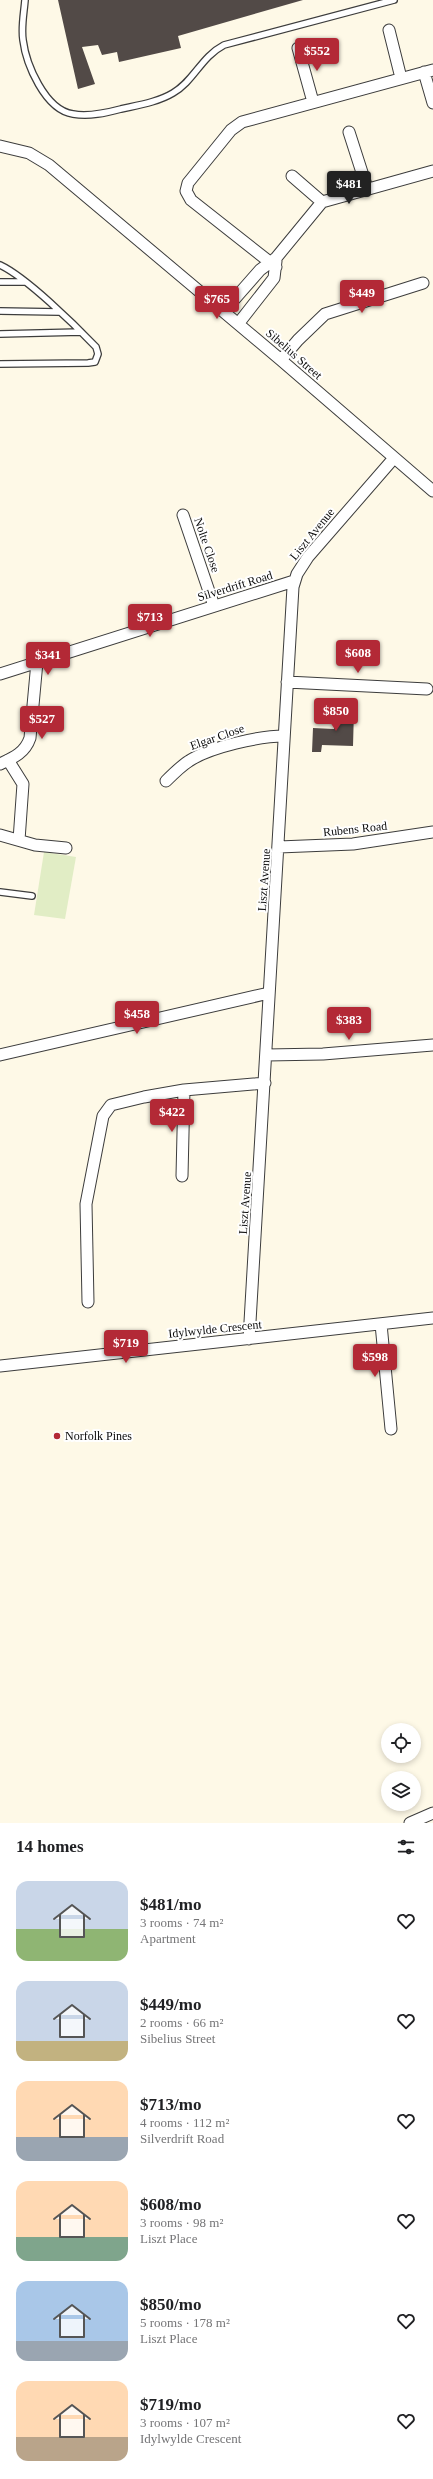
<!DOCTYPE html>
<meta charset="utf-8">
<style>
:root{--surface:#fff;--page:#f2f2f2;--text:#202124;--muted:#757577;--accent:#b32936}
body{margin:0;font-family:Georgia,serif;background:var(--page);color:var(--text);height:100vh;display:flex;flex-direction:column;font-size:15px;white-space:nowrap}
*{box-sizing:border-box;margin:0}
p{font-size:13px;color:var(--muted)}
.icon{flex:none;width:22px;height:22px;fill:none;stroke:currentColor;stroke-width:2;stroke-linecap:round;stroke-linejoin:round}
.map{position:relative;height:1823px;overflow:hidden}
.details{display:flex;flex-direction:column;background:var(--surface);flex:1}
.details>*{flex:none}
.tools{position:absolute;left:381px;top:1723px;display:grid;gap:8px}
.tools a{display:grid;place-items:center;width:40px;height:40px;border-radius:50%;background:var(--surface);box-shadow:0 2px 6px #0003;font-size:20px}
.price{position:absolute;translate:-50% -34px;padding:0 9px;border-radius:4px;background:var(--accent);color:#fff;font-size:13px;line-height:26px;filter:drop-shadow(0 1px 2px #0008)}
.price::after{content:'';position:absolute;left:50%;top:24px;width:12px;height:9px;margin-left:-6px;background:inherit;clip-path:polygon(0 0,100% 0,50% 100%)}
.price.selected{background:#222;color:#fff}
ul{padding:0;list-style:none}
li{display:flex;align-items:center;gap:12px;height:100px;padding:0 16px}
li span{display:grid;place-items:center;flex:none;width:112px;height:80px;border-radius:12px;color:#555}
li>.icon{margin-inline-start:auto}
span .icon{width:48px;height:48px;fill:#fffc;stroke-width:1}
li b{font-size:17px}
h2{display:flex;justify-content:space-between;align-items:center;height:48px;padding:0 16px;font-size:17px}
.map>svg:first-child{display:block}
.pitch{fill:#e1edc5}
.building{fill:#524a47}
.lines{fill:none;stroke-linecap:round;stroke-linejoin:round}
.lane-casing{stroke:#3d3d3d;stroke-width:8}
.street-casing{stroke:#3d3d3d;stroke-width:13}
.lane{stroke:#fff;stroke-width:5.5}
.street{stroke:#fff;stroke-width:11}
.poi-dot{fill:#b32936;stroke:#fff;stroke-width:1.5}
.labels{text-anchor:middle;stroke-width:4;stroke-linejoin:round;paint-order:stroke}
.street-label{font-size:12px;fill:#0a0a0a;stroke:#fff}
.poi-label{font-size:12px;fill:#0a0a0a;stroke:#fff;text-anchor:start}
</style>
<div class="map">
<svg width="433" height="1823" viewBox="0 0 433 1823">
<rect width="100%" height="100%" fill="#fef9e7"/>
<path class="pitch" d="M44,852l32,5 -11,62 -31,-4z"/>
<path class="building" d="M58,0h245l-125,36 3,12 -62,14 -2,-10 -15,3 -4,-10 -16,2 13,37 -17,5z
M335,709l19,1 -1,36 -31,-1 -1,7h-9l1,-24 21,1z"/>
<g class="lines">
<g class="lane-casing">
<path id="lane" d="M25,0c-1,13 -4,27 -2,40 3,24 22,70 50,74 16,3 33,-1 48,-5 18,-4 37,-7 52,-16 21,-12 28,-36 51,-48l170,-45
M0,265c26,12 75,60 96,82l2,7 -3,8 -7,1 -88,1
M0,282h24
M0,311l59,1
M0,334l81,-2
M0,892l32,4"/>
</g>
<g class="street-casing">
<path id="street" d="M389,30l12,48
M298,48l15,54
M424,72l9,31
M349,132l18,56
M0,146l29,7 20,12 232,195 152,131
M292,176l30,26
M276,267l-85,-67 -5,-9 2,-8 43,-53 11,-8 191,-52
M224,311l36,-41 16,-12 46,-56 111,-31
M238,324l36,-46 2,-17
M281,360l17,-20 27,-26 98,-31
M183,515l31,91
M0,674l294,-93
M287,682l140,7
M8,760l15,24 -4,56
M0,764c13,-6 25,-11 30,-26l7,-76
M166,781c7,-7 15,-15 23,-20 21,-14 71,-25 95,-25
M0,835l35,10 31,3
M279,847l74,-3 80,-12
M0,1055l269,-62
M267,1055l56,-1 110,-9
M182,1176l2,-86
M88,1302l-2,-98 17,-88 8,-11 33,-8 40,-7 81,-7
M381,1324l10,105
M249,1339l44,-752 4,-13 11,-17 86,-99
M0,1366l433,-48
M410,1823l23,-10"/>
</g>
<use href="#lane" class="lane"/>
<use href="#street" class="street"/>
</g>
<circle class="poi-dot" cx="57" cy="1436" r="4"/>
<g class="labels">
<g class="street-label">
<text transform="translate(294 354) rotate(41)" y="4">Sibelius Street</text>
<text transform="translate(312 534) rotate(-51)" y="4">Liszt Avenue</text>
<text transform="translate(207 545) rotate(71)" y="4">Nolte Close</text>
<text transform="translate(235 586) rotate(-17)" y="4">Silverdrift Road</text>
<text transform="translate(217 737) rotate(-19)" y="4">Elgar Close</text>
<text transform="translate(355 829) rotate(-6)" y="4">Rubens Road</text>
<text transform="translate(264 880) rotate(-86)" y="4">Liszt Avenue</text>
<text transform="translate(245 1203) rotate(-86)" y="4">Liszt Avenue</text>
<text transform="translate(215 1329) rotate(-6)" y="4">Idylwylde Crescent</text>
</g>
<g class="poi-label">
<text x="65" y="1440">Norfolk Pines</text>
</g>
</g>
</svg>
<div class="tools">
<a><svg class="icon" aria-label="locate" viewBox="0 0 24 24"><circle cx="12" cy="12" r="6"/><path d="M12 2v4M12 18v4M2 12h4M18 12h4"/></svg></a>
<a><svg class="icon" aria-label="layers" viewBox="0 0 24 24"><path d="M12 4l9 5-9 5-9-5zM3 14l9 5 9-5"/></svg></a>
</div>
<b class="price" style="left:317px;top:72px">$552</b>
<b class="price selected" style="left:349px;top:205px">$481</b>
<b class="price" style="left:362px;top:314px">$449</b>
<b class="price" style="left:217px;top:320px">$765</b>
<b class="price" style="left:150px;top:638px">$713</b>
<b class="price" style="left:358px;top:674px">$608</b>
<b class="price" style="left:48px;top:676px">$341</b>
<b class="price" style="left:336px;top:732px">$850</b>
<b class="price" style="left:42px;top:740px">$527</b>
<b class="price" style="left:137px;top:1035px">$458</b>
<b class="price" style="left:349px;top:1041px">$383</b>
<b class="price" style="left:172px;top:1133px">$422</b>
<b class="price" style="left:126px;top:1364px">$719</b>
<b class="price" style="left:375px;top:1378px">$598</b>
</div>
<section class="details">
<h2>14 homes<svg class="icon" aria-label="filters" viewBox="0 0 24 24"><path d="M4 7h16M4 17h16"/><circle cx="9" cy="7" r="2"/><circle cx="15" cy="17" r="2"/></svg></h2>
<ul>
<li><span style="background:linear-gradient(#c9d6e8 60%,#8fb573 0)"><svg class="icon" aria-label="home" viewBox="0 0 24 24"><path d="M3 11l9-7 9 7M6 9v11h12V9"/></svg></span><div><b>$481/mo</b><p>3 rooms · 74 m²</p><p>Apartment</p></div><svg class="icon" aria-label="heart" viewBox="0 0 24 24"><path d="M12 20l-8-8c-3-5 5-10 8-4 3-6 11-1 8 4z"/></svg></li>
<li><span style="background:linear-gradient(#c9d6e8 75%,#c2b280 0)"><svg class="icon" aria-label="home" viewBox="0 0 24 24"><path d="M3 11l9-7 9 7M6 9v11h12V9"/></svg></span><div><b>$449/mo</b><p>2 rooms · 66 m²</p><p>Sibelius Street</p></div><svg class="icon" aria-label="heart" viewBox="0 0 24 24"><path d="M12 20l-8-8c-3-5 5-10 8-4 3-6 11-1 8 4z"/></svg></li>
<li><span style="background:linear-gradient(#ffd9b3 70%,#9aa5b1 0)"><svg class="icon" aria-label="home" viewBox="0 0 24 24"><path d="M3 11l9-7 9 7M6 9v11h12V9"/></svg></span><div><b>$713/mo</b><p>4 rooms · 112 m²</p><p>Silverdrift Road</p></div><svg class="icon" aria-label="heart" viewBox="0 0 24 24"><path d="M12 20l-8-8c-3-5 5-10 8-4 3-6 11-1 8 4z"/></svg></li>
<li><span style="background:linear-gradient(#ffd9b3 70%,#7fa58c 0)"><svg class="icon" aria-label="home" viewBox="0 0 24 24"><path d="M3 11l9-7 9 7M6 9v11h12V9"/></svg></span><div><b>$608/mo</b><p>3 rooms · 98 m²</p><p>Liszt Place</p></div><svg class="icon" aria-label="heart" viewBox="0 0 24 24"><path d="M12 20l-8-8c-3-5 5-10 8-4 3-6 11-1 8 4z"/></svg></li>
<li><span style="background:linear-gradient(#a9c7e8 75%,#9aa5b1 0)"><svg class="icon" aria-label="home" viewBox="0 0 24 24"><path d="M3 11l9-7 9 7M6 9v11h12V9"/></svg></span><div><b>$850/mo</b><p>5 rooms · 178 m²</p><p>Liszt Place</p></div><svg class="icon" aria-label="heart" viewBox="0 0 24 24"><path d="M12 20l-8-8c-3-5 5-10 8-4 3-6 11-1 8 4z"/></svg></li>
<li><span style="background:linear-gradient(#ffd9b3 70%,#b9a48a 0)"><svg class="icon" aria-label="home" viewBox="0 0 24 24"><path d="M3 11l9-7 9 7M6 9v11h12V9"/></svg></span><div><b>$719/mo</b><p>3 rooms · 107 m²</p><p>Idylwylde Crescent</p></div><svg class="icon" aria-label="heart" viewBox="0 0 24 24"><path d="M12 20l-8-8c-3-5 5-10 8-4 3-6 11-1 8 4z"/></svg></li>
</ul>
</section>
